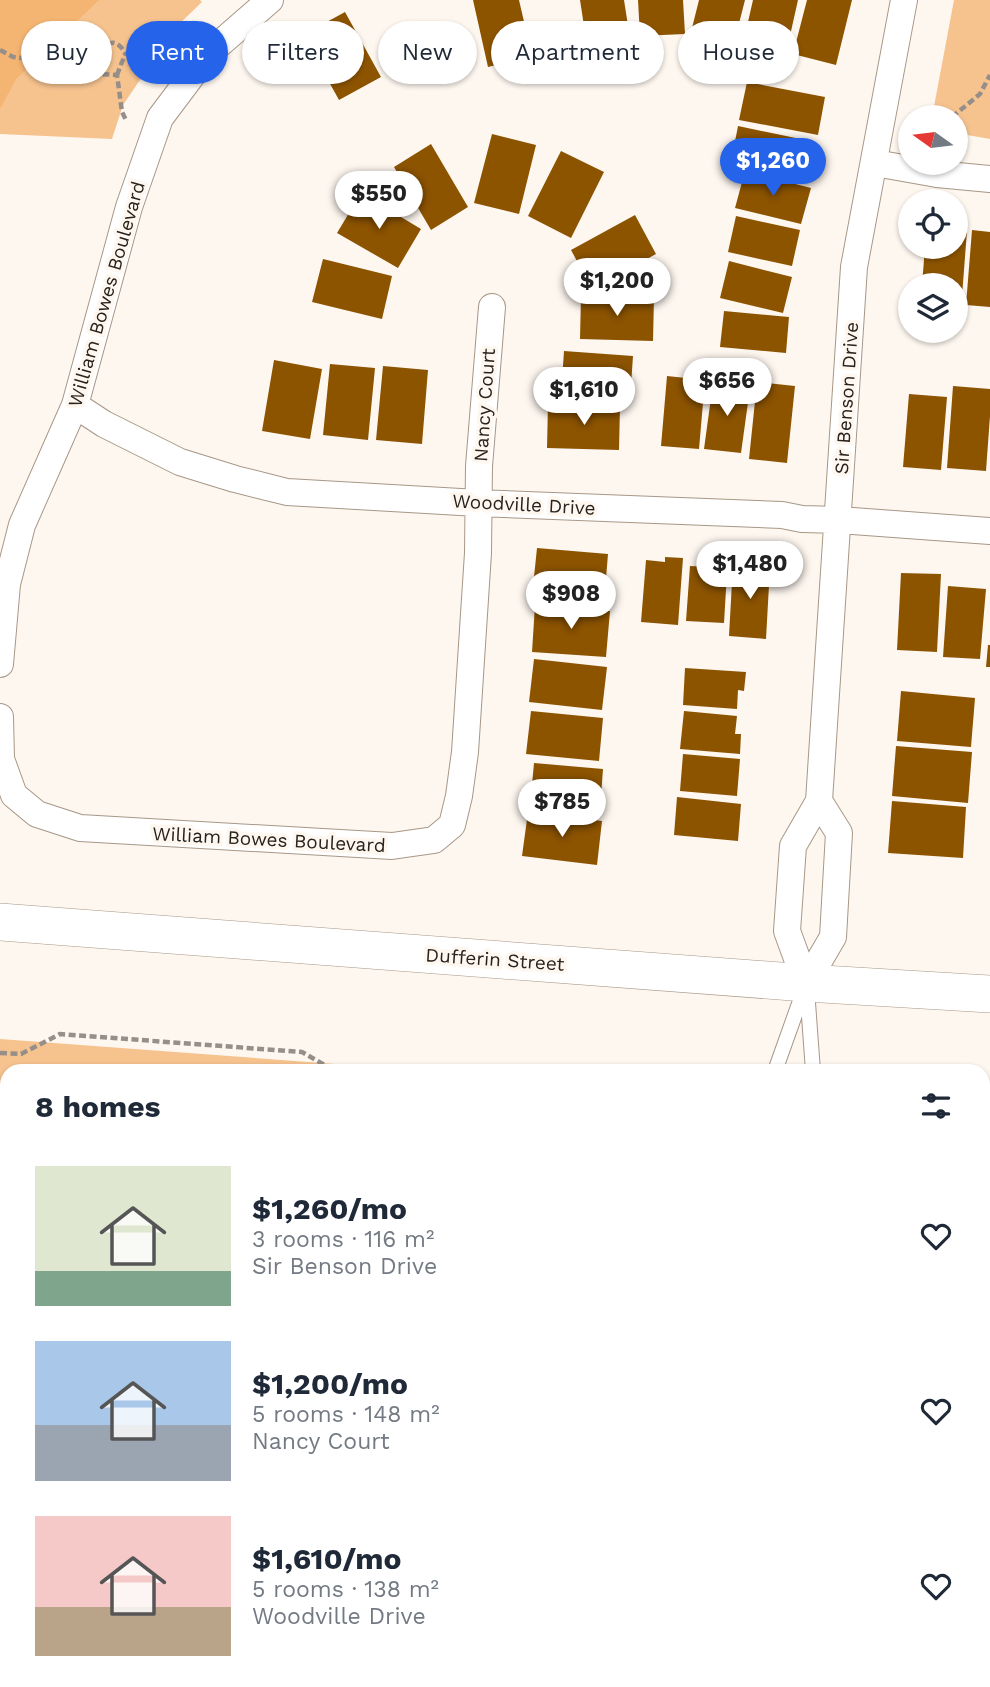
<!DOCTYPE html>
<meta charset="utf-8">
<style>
:root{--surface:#fff;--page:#f6f6f7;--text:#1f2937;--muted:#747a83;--accent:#2563eb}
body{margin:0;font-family:"Work Sans",sans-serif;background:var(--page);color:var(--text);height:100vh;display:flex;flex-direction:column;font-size:26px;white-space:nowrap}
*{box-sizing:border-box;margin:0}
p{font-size:23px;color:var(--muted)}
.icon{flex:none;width:38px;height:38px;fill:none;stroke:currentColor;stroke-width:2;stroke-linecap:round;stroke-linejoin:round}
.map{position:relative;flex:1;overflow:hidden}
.panel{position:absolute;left:0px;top:1064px;width:990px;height:623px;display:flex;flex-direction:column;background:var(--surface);border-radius:21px 21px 0 0;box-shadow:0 2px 5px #0004}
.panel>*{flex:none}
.top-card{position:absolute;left:21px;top:21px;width:948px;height:63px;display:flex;gap:14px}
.needle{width:46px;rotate:284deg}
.tools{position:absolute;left:898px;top:105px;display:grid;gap:14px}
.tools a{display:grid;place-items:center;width:70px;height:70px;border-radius:50%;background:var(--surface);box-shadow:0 2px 5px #0004;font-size:35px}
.price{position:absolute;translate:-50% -60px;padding:0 16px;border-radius:24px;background:#fff;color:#222;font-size:23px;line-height:46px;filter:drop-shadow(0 2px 4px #0008)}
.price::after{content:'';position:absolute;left:50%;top:42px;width:21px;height:16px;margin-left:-10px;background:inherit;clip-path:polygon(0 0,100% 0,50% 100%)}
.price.active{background:var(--accent);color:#fff}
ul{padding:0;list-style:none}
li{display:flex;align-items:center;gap:21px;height:175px;padding:0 35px}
li span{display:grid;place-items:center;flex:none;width:196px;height:140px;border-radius:0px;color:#555}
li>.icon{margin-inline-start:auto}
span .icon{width:84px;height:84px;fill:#fffc;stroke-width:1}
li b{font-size:30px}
h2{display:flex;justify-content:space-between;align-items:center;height:84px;padding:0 35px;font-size:30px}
.tag{padding:0 24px;border-radius:32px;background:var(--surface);box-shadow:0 2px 5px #0004;font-size:24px;line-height:63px}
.tag.active{background:var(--accent);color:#fff}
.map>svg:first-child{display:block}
.green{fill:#f6c38f}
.forest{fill:#f4b572}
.building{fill:#8d5400}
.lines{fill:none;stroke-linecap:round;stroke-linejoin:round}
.lane-casing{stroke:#a79787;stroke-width:16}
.street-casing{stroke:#a79787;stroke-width:28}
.secondary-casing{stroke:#a79787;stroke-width:38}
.path{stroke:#968f89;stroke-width:4.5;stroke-dasharray:7 3.5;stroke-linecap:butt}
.lane{stroke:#fff;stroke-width:14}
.street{stroke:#fff;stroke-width:26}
.secondary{stroke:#fff;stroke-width:37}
.labels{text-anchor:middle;stroke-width:7;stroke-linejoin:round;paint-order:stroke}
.street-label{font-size:19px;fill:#28221c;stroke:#fef7f0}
</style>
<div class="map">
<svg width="990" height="1687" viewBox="0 0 990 1687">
<rect width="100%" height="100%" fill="#fef7f0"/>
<path class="green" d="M0,0h200l2,2 -27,26 -52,77 -11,34 -112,-5z
M954,0h36v139l-34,-6v-16h-24z
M0,1039l430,32h-423v609h977v-570h6v577h-990z"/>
<path class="forest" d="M0,0h99l-83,79 -16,30z"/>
<path class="building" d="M473,0h46l13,56 -44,11z
M580,0h44l5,32 -43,7z
M638,0h45l2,34 -45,2z
M699,0h46l-12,47 -43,-11z
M753,0h45l-13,58 -43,-10z
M807,0h45l-16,65 -43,-11z
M345,12l36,65 -42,23 -36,-65z
M747,82l78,15 -7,38 -79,-15z
M738,126l77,16 -7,36 -77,-16z
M492,134l44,11 -17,69 -45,-11z
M431,144l37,63 -37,23 -37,-63z
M561,151l43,21 -33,66 -43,-22z
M745,171l66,17 -10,36 -66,-16z
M361,193l60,36 -23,39 -61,-35z
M635,215l21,39 -64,35 -21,-39z
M736,216l64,14 -8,36 -64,-14z
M956,230l11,1 -6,78 -5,-1v-23h-34l3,-38h31z
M972,230l18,2v75l-24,-2z
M323,259l69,17 -10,43 -70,-17z
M729,261l63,16 -9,36 -63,-15z
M581,295l73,2 -1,44 -73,-2z
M724,311l65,6 -3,36 -66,-6z
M564,351l69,5 -3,44 -69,-5z
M274,360l48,9 -12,70 -48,-8z
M330,364l45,4 -7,72 -45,-5z
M383,366l45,4 -6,74 -46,-4z
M667,376l38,4 -6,69 -38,-3z
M757,382l38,4 -8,77 -38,-4z
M713,383l37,5 -9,65 -37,-4z
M953,386l37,3v27l-4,55 -39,-3z
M909,394l38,3 -6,73 -38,-3z
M548,404l72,2 -1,44 -72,-2z
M537,548l71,6 -4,49 -72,-7z
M665,557l18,1 -5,67 -37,-3 5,-62 19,2z
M733,564l37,3 -4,72 -37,-3z
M690,566l20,1 -1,5 18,1 -3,50 -38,-2z
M901,573l40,1 -4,78 -40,-2z
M948,586l38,3 -6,70 -37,-2z
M535,605l75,6 -4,46 -74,-5z
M988,645h2v22h-4z
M534,659l73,8 -5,43 -73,-8z
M685,668l61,4 -2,19 -6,-1 -1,19 -54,-4z
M901,691l74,7 -4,49 -74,-6z
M531,711l72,7 -4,43 -73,-7z
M684,711l53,5 -2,18h6l-1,20 -60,-5z
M896,746l76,6 -4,51 -76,-7z
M683,754l57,5 -3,37 -57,-5z
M534,763l69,6 -3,42 -70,-5z
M677,797l64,7 -3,37 -64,-6z
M892,801l74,6 -3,51 -75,-5z
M528,812l74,9 -5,44 -75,-9z"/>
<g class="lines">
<g class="lane-casing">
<path id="lane" d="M807,989l6,82
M775,1071l31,-87
M976,1680l8,7"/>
</g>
<g class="street-casing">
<path id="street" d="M875,163l62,11 53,5
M75,405l29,19 76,38 55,17 52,13 191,11 304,12 20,4 37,1 151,11
M0,664l7,-80 15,-59 53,-120 54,-198 31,-89 48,-64 62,-54
M0,717l1,42 13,36 23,19 43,14 312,18 42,-6 18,-15 7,-29 6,-44 13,-199 1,-87 13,-159
M806,983l-19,-52 6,-85 26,-45 35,-534 50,-267
M806,983l27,-46 6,-104 -20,-32"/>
</g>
<g class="secondary-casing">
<path id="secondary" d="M0,922l806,61 184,11"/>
</g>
<path class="path" d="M0,50l13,7 36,4 16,4 31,-4 3,13 18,1 5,37 4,8
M96,61c6,-17 19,-28 30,-6
M117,75c3,-7 5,-16 10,-21 13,-16 47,-28 67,-31
M952,117l28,-23 10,-19
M0,1053l21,1 39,-20 242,18 33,19
M866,1680l4,7"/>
<use href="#lane" class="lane"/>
<use href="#street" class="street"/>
<use href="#secondary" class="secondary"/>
</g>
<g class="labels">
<g class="street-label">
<text transform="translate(106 294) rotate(-74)" y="7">William Bowes Boulevard</text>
<text transform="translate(846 398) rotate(-86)" y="7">Sir Benson Drive</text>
<text transform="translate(484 405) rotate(-86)" y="7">Nancy Court</text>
<text transform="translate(524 504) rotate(3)" y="7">Woodville Drive</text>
<text transform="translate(269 839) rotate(3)" y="7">William Bowes Boulevard</text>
<text transform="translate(495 959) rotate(4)" y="7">Dufferin Street</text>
</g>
</g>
</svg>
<div class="tools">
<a><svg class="needle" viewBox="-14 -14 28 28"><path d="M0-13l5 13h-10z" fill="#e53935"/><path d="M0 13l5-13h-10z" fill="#747a83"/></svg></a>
<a><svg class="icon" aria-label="locate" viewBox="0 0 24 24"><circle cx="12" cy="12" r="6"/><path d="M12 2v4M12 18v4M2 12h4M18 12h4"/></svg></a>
<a><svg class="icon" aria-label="layers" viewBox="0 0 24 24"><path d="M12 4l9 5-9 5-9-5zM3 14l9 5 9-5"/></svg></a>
</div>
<b class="price active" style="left:773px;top:198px">$1,260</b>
<b class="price" style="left:379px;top:231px">$550</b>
<b class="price" style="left:617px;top:318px">$1,200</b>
<b class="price" style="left:727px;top:418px">$656</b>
<b class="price" style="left:584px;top:427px">$1,610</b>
<b class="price" style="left:750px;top:601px">$1,480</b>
<b class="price" style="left:571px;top:631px">$908</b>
<b class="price" style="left:562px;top:839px">$785</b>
<div class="top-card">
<a class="tag">Buy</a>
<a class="tag active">Rent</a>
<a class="tag">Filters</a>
<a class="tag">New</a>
<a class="tag">Apartment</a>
<a class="tag">House</a>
</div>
<section class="panel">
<h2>8 homes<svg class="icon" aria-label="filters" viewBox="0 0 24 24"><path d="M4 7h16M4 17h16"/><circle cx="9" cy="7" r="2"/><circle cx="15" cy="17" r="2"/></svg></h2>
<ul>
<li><span style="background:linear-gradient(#dfe7d0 75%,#7fa58c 0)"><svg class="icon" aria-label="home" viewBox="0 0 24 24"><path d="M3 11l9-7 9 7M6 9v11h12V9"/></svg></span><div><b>$1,260/mo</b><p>3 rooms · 116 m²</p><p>Sir Benson Drive</p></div><svg class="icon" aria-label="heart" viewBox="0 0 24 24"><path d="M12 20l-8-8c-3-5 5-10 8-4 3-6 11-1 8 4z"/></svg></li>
<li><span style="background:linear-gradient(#a9c7e8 60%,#9aa5b1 0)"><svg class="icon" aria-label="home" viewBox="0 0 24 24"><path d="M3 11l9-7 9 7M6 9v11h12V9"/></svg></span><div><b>$1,200/mo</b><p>5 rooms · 148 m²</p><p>Nancy Court</p></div><svg class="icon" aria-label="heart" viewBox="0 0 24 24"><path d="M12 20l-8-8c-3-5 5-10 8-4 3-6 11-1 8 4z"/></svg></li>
<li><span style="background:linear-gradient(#f6c9c9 65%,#b9a48a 0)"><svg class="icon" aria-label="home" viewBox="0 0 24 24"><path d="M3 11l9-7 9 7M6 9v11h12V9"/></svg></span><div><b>$1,610/mo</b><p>5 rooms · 138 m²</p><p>Woodville Drive</p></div><svg class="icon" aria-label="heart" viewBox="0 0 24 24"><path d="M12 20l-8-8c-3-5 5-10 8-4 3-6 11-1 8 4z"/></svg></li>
</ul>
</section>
</div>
